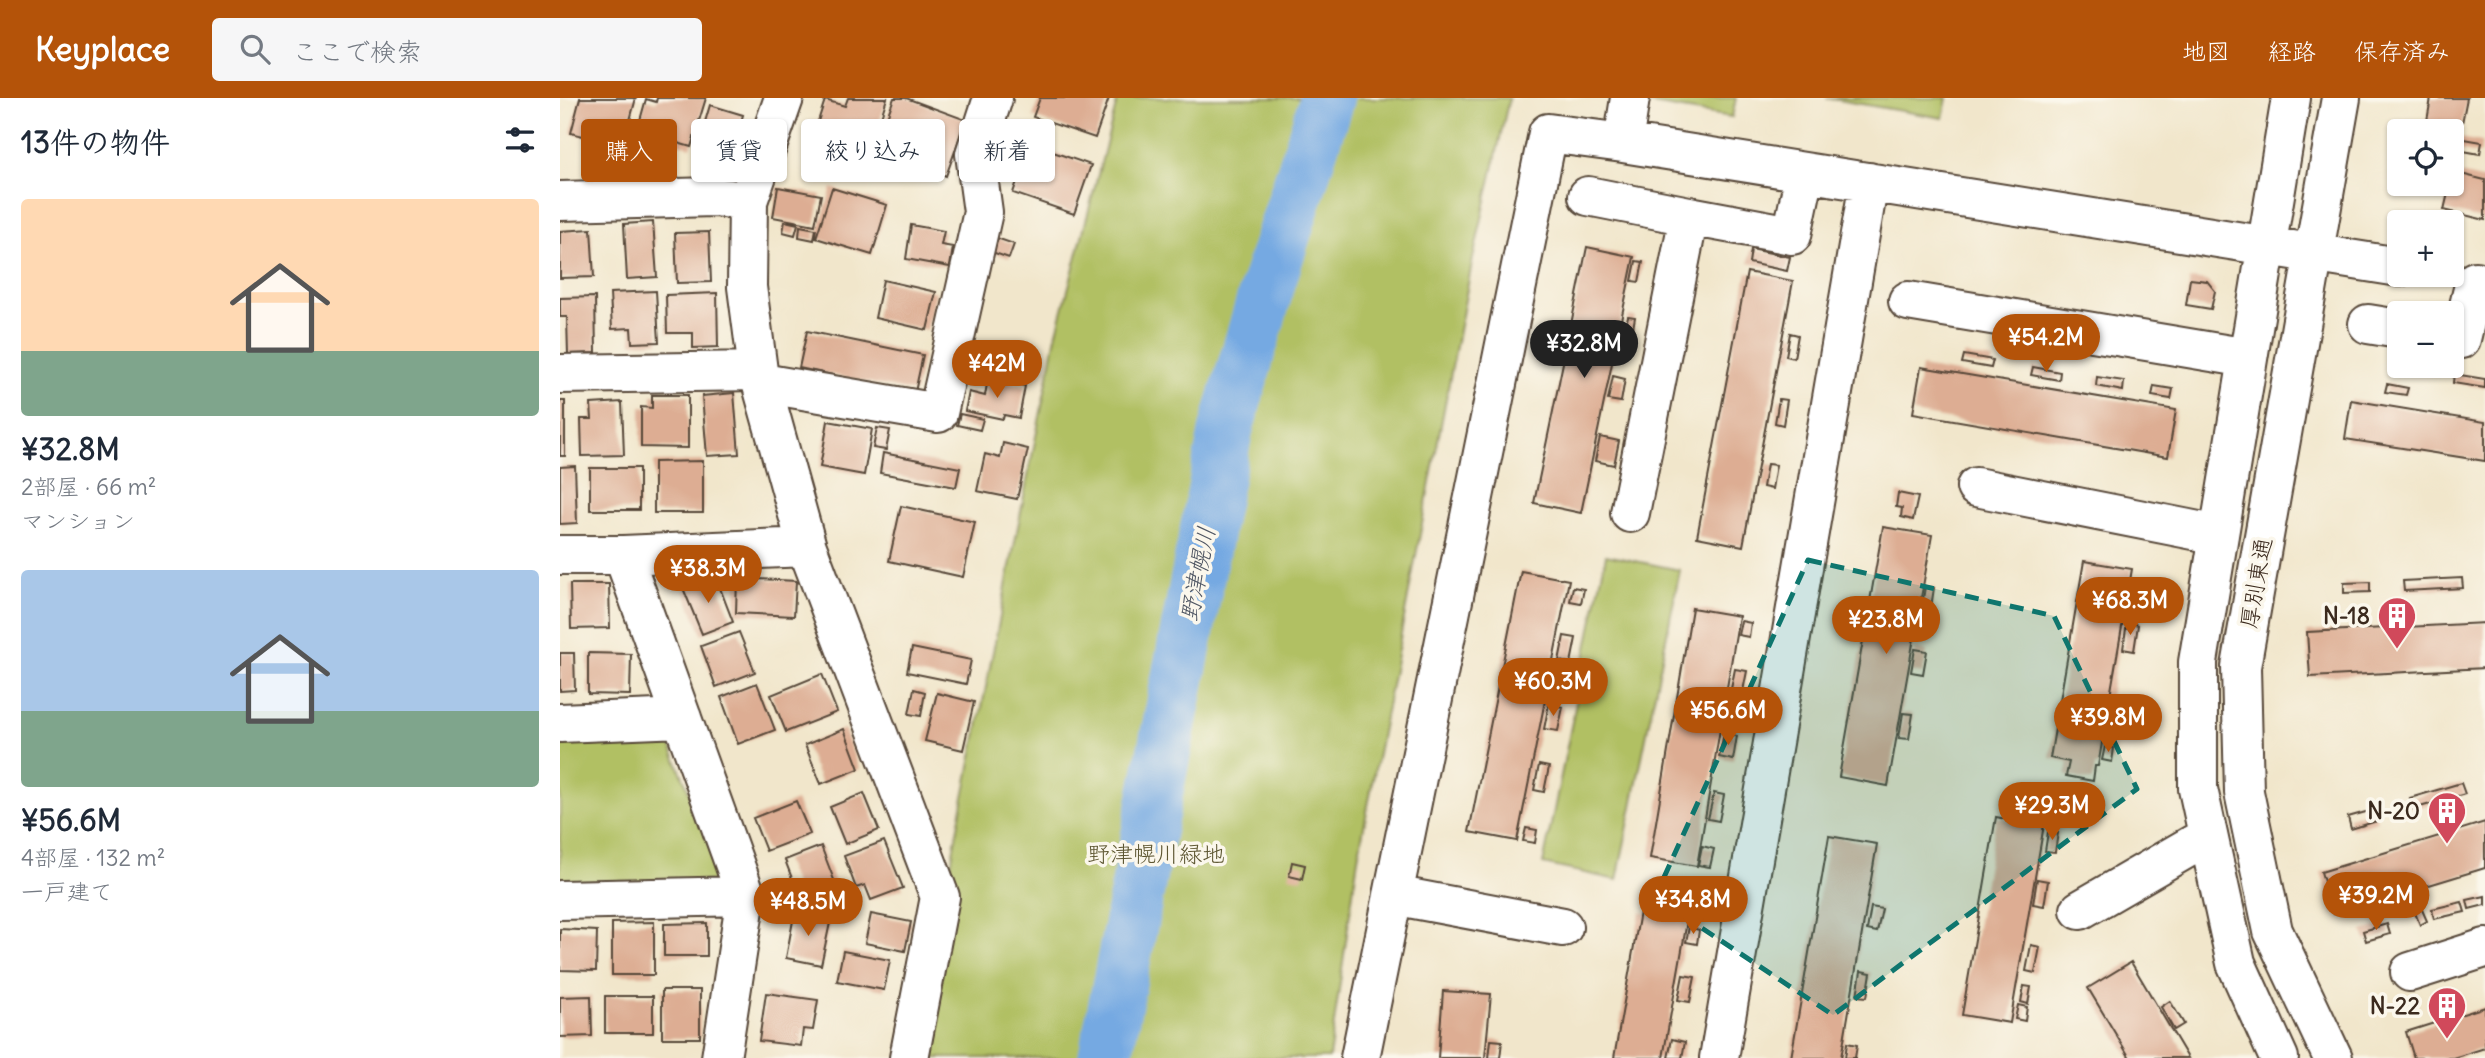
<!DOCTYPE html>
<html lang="ja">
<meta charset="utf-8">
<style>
:root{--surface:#fff;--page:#f6f6f7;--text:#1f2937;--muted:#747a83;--accent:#b45309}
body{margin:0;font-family:Delius,"Klee One",sans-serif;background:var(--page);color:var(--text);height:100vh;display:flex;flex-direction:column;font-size:26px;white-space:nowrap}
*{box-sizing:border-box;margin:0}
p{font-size:23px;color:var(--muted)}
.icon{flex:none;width:38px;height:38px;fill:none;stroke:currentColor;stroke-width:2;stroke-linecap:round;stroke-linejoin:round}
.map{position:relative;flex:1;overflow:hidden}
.panel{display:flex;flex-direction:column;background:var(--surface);width:560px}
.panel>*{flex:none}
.top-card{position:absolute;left:21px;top:21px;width:665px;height:63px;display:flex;gap:14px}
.controls{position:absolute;left:1827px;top:21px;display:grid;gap:14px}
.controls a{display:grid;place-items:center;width:77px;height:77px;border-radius:7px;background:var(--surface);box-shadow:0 2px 5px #0004;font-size:35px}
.price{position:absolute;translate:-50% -60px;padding:0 16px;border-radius:24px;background:var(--accent);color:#fff;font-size:23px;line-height:46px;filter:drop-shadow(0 2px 4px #0008)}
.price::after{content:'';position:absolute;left:50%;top:42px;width:21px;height:16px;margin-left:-10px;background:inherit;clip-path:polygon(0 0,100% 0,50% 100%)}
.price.current{background:#222;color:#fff}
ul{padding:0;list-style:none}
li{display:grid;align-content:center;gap:14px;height:371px;padding:0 21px}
li span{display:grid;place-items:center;height:217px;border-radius:7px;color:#555}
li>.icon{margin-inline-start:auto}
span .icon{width:126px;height:126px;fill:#fffc;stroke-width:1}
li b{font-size:30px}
h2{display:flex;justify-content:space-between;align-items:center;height:84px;padding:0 21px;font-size:30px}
.tag{padding:0 24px;border-radius:7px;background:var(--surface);box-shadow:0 2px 5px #0004;font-size:24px;line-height:63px}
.tag.current{background:var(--accent);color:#fff}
header{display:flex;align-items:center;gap:42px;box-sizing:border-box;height:98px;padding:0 35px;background:var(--accent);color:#fff}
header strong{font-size:33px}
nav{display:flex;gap:38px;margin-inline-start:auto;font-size:24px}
.search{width:490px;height:63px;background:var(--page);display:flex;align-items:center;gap:18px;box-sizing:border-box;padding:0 24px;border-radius:7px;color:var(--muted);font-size:26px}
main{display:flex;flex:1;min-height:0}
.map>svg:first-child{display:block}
.green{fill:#b1c063;stroke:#767540;stroke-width:2}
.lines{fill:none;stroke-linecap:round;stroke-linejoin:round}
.river{stroke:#75a9e2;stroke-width:54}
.building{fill:#ddad93}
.minor-casing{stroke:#564638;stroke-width:42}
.minor{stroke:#fff;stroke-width:38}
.marked{fill:#0f766e;fill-opacity:0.2;stroke:#0f766e;stroke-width:5;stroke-dasharray:14 9;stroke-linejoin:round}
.labels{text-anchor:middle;stroke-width:7;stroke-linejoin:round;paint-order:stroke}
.street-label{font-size:23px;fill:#3b2a1e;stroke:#fbf7ec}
.poi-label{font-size:23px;font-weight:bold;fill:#3b2a1e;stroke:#fbf7ec;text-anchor:end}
.park-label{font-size:23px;fill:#5e5733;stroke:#fbf7ec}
.water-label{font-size:24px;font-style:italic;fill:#4f5663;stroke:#fbf7ec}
</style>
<header>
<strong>Keyplace</strong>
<div class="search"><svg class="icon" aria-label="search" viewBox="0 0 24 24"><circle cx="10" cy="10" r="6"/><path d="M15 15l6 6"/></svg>ここで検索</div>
<nav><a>地図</a><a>経路</a><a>保存済み</a></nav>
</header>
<main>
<section class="panel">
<h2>13件の物件<svg class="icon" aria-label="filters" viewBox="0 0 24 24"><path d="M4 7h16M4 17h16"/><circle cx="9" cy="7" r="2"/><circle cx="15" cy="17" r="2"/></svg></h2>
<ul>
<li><span style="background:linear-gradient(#ffd9b3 70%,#7fa58c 0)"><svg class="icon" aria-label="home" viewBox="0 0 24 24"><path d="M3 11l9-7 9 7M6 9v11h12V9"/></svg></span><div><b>¥32.8M</b><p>2部屋 · 66 m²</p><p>マンション</p></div></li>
<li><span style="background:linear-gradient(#a9c7e8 65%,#7fa58c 0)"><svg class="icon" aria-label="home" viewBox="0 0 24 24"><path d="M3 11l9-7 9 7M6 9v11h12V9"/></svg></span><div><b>¥56.6M</b><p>4部屋 · 132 m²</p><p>一戸建て</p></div></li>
</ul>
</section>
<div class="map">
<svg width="1925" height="960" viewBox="0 0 1925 960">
<rect width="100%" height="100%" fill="#fbf7ec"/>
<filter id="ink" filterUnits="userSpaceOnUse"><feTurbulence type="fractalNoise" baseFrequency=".0143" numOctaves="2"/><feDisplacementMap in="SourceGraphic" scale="14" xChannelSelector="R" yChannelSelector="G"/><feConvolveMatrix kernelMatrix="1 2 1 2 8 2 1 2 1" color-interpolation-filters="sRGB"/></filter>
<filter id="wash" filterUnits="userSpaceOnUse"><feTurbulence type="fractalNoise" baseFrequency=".00686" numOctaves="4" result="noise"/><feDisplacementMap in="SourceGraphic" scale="28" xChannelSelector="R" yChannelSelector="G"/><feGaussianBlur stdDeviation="1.57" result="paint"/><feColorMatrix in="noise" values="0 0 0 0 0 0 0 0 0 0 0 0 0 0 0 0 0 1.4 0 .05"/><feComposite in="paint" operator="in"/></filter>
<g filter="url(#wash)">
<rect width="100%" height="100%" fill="#f1e6cb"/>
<path class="green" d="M558,0h391l-37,165 -114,595 -29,200h-408l33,-211 102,-511z
M1055,0h121l-4,19z
M1266,0h121l-4,20z
M1046,457l74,15 -63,310 -74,-16z
M107,639l58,145 -165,-1v-140z"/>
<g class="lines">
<path class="river" d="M545,960l121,-628 43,-149 58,-183"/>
</g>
<g id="blocks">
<path class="building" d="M20,0h56l-13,48 -52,-13z
M97,0h49l-15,49 -54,-16 9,-32 10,3z
M288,0h39l-12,38 -21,-8 -12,36 -34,-12 17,-52 20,6z
M334,0h12l60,22 -20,56 -48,-17 3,-9 -23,-8z
M480,0h69l-14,40 -62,-21z
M1871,0h36l-6,30 -34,-7z
M150,7l33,10 -10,34 -33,-10z
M1893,39l29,5 -2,12 -28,-5z
M470,46l61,21 -17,49 -61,-21z
M1893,74l32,8v40l-41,-10z
M218,89l43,8 -6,30 -42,-8z
M272,90l55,17 -15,50 -56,-17z
M225,123l13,3 -3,11 -12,-3z
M93,124l4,55 -30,2 -3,-55z
M351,127l33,6 -3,14 12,2 -3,20 -44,-8z
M240,128l16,3 -2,11 -15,-3z
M31,131l3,48 -34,1v-47z
M149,134l2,50 -34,1 -2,-50z
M425,136l29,10 -5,14 -29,-10z
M1027,149l47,10 -53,256 -47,-10z
M1191,151l39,8 -3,14 -38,-8z
M1076,163l7,1 -4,20 -7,-1z
M1187,174l46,9 -50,265 -46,-9z
M1630,181l17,2 8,10 -4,18 -25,-4z
M323,182l53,12 -9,38 -52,-12z
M96,193l3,51 -27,1 -1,-15 -19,1 -2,-36z
M157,195l1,54 -25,1v-15h-26l-1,-38z
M35,199l1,56 -28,1 -1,-37h-7v-19z
M1068,218l7,1 -4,23 -8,-1z
M247,233l116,24 -8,37 -116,-24z
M1230,235l8,2 -4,23 -8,-2z
M1404,257l29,5 -2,8 -29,-5z
M1361,269l255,43 -8,47 -255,-44z
M1473,269l27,5 -1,8 -28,-5z
M1894,276l31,5v9l-32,-5z
M1053,278l12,3 -4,23 -13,-2z
M1537,279l27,4 -1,10 -27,-5z
M428,280l37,8 -6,32 -15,-3 -1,4 -38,-8 4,-19 16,4z
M1827,286l21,4 -2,7 -21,-3z
M1594,288l19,3 -2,10 -19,-3z
M174,295l5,61 -32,2 -5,-60z
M92,297h36v53l-47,-1v-40l11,1z
M1219,301l8,1 -4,25 -8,-2z
M1791,302l134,22v39l-140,-22z
M0,303h5v55h-5z
M62,304l2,53 -42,1 -1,-37h11l-1,-15z
M400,316l23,5 -3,11 -23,-5z
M268,323l44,8 -8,46 -44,-8z
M317,330l13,2 -4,20 -13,-2z
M1040,339l19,4 -5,24 -19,-4z
M443,345l25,6 -11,50 -40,-8 8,-37 15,4z
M323,355l77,15 -4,19 -76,-14z
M143,363v52h-49v-51z
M1207,366l9,1 -4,24 -9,-2z
M15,368l2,57 -17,1v-57z
M30,370h49v42h-49z
M1338,395l20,4 -5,23 -12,-3 1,-9 -6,-1z
M341,408l74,16 -12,55 -74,-16z
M1323,429l49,8 -44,251 -49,-9z
M1524,463l48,8 -34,197h-3l-2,15 -27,-5 3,-14 -19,-4z
M961,473l48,9 -52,261 -48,-9z
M155,477l18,47 -31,12 -19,-46z
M177,480l59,3 -2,35 -58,-3z
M1902,480l1,10 -59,3 -1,-10z
M1574,481l12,2 -2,13 -12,-2z
M1810,484v10l-26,1v-10z
M10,486h39l1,44 -39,1z
M1013,489l11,2 -3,14 -11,-2z
M1365,489l9,1 -4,26 -9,-2z
M1132,510l47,8 -42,250 -47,-8z
M1181,523l10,2 -2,14 -11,-2z
M1567,524l11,3 -4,26 -11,-2z
M1925,525v45l-175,9 -3,-45z
M179,534l16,40 -39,15 -15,-41z
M1004,538l12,2 -5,25 -12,-2z
M352,550l59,12 -5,24 -59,-12z
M1355,551l12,2 -4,23 -12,-2z
M0,555h14l1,37 -15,1z
M28,555l43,1 -1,41 -42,-1z
M1175,571l12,2 -5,25 -12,-2z
M262,576l15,38 -51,20 -15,-37z
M197,585l18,47 -37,14 -17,-47z
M354,591l11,3 -4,24 -12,-2z
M377,595l37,9 -11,48 -38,-9z
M1555,598l10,2 -2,11 -10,-2z
M989,606l14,3 -5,24 -14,-2z
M1343,615l10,1 -4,25 -10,-1z
M284,631l15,40 -38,15 -16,-39z
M1164,635l13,3 -4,24 -14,-3z
M1545,648l9,2 -2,14 -10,-2z
M979,667l10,2 -5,25 -10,-2z
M1901,685l4,11 -52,15 -3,-11z
M304,695l15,37 -34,14 -15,-37z
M1154,695l10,2 -5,26 -11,-2z
M236,703l14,33 -44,17 -13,-33z
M1462,711l24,4 -36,210 -48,-8 34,-198 24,5z
M1813,712l4,11 -26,8 -3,-12z
M1925,724v46l-151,46 -13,-42z
M966,730l11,2 -2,13 -12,-2z
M1488,734l10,1 -3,19 -10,-1z
M1269,738l48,8 -36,214h-50z
M324,743l19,47 -32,12 -6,-15 -9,3 -12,-32z
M261,748l18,47 -36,14 -18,-47z
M1142,748l12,3 -4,18 -12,-2z
M732,764l13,3 -3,14 -13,-3z
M1477,781l11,2 -4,25 -11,-2z
M1925,798v9l-16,4 -2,-9z
M1902,804l3,10 -31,7 -2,-10z
M1860,807l7,16 -7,4 -7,-17z
M1311,809l11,2 -5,23 -10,-2z
M235,812l36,8 -10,47 -35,-7z
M1080,814l47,9 -24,137h-49z
M311,816l40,8 -6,29 -40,-8z
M94,824v53h-42v-52z
M147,825v33h-43v-32z
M1827,826l3,10 -24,7 -3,-10z
M1129,829l10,3 -2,14 -11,-2z
M0,831l37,2 -1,40 -36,-1z
M1471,847l9,2 -5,26 -9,-2z
M283,853l47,9 -6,30 -47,-9z
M1571,864l57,96h-58l-42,-70z
M1301,873l10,2 -4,24 -10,-1z
M1123,877l12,2 -5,25 -12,-2z
M1464,888l7,1 -3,17 -7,-2z
M102,892h38v48h-38z
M883,893l48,3 -6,64h-47z
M206,895l52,7 -5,30 -10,-1 -2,17 -42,-5z
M31,898l1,40 -32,1v-40z
M45,898h48v37h-48z
M1610,903l14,23 -10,6 -13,-23z
M1458,907l9,2 -2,14 -10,-2z
M1925,909v41l-32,10h-39l-8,-26z
M1112,941l13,3 -3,16h-14z
M931,942l11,1 -2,17h-11z
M1287,945l10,2 -2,13h-10z"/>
</g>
</g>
<g filter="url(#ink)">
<use href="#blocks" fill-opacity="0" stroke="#564638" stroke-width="2"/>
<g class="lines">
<g class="minor-casing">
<path id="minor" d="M224,0l-36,103 -1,86 11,84 49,176 133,350 -31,161
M1063,45l7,-45
M1028,98l101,20
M0,103l154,-4 34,4
M1348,203l340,57
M1808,226l31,5
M1901,241l14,-58
M0,276l198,-3
M202,285l176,30 45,-201 -8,-58 18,-56
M1416,389l243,48
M1070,415l59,-297 103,19 13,-62
M0,457h63l184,-8
M63,457l123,341 -25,162
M0,625l122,-5
M833,797l170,32
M0,802l186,-4
M1520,812l128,-74
M1850,874l75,-24
M800,960l188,-925 75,10 776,124
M1159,960l150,-876
M1719,960l-43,-95 -38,-174v-127l93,-564
M1773,960l-60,-127 -29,-139 -3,-125 100,-569"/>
</g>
<use href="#minor" class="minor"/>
</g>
</g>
<path class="marked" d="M1248,462l246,56 83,173 -304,226 -178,-118z"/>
<defs>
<g id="building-pin" transform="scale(2.0125)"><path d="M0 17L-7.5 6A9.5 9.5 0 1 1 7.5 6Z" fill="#d1495b" stroke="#fbf7ec"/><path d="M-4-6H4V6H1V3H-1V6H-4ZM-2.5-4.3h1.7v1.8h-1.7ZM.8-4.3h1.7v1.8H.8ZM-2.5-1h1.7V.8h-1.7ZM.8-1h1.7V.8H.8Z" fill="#fff"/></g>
</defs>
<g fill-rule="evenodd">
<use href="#building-pin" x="1837" y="518"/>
<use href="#building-pin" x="1887" y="713"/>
<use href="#building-pin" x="1887" y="908"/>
</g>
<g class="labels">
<g class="street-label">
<text transform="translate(1696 485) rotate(-80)" y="8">厚別東通</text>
</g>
<g class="poi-label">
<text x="1810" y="526">N-18</text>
<text x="1860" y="721">N-20</text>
<text x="1860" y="916">N-22</text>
</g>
<g class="park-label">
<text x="596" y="764">野津幌川緑地</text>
</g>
<g class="water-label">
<text transform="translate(638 476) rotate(-79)" y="8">野津幌川</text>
</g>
</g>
</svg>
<div class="controls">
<a><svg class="icon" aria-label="locate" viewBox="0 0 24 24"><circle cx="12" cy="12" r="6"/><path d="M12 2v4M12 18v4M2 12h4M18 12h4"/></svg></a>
<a>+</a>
<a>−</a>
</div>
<b class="price" style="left:1486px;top:276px">¥54.2M</b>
<b class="price current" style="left:1024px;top:282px">¥32.8M</b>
<b class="price" style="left:437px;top:302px">¥42M</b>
<b class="price" style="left:148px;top:507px">¥38.3M</b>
<b class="price" style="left:1570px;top:539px">¥68.3M</b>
<b class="price" style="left:1326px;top:558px">¥23.8M</b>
<b class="price" style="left:993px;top:620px">¥60.3M</b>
<b class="price" style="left:1168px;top:649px">¥56.6M</b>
<b class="price" style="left:1548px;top:656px">¥39.8M</b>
<b class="price" style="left:1492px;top:744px">¥29.3M</b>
<b class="price" style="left:1816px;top:834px">¥39.2M</b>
<b class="price" style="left:1133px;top:838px">¥34.8M</b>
<b class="price" style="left:248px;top:840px">¥48.5M</b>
<div class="top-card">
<a class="tag current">購入</a>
<a class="tag">賃貸</a>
<a class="tag">絞り込み</a>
<a class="tag">新着</a>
</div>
</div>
</main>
